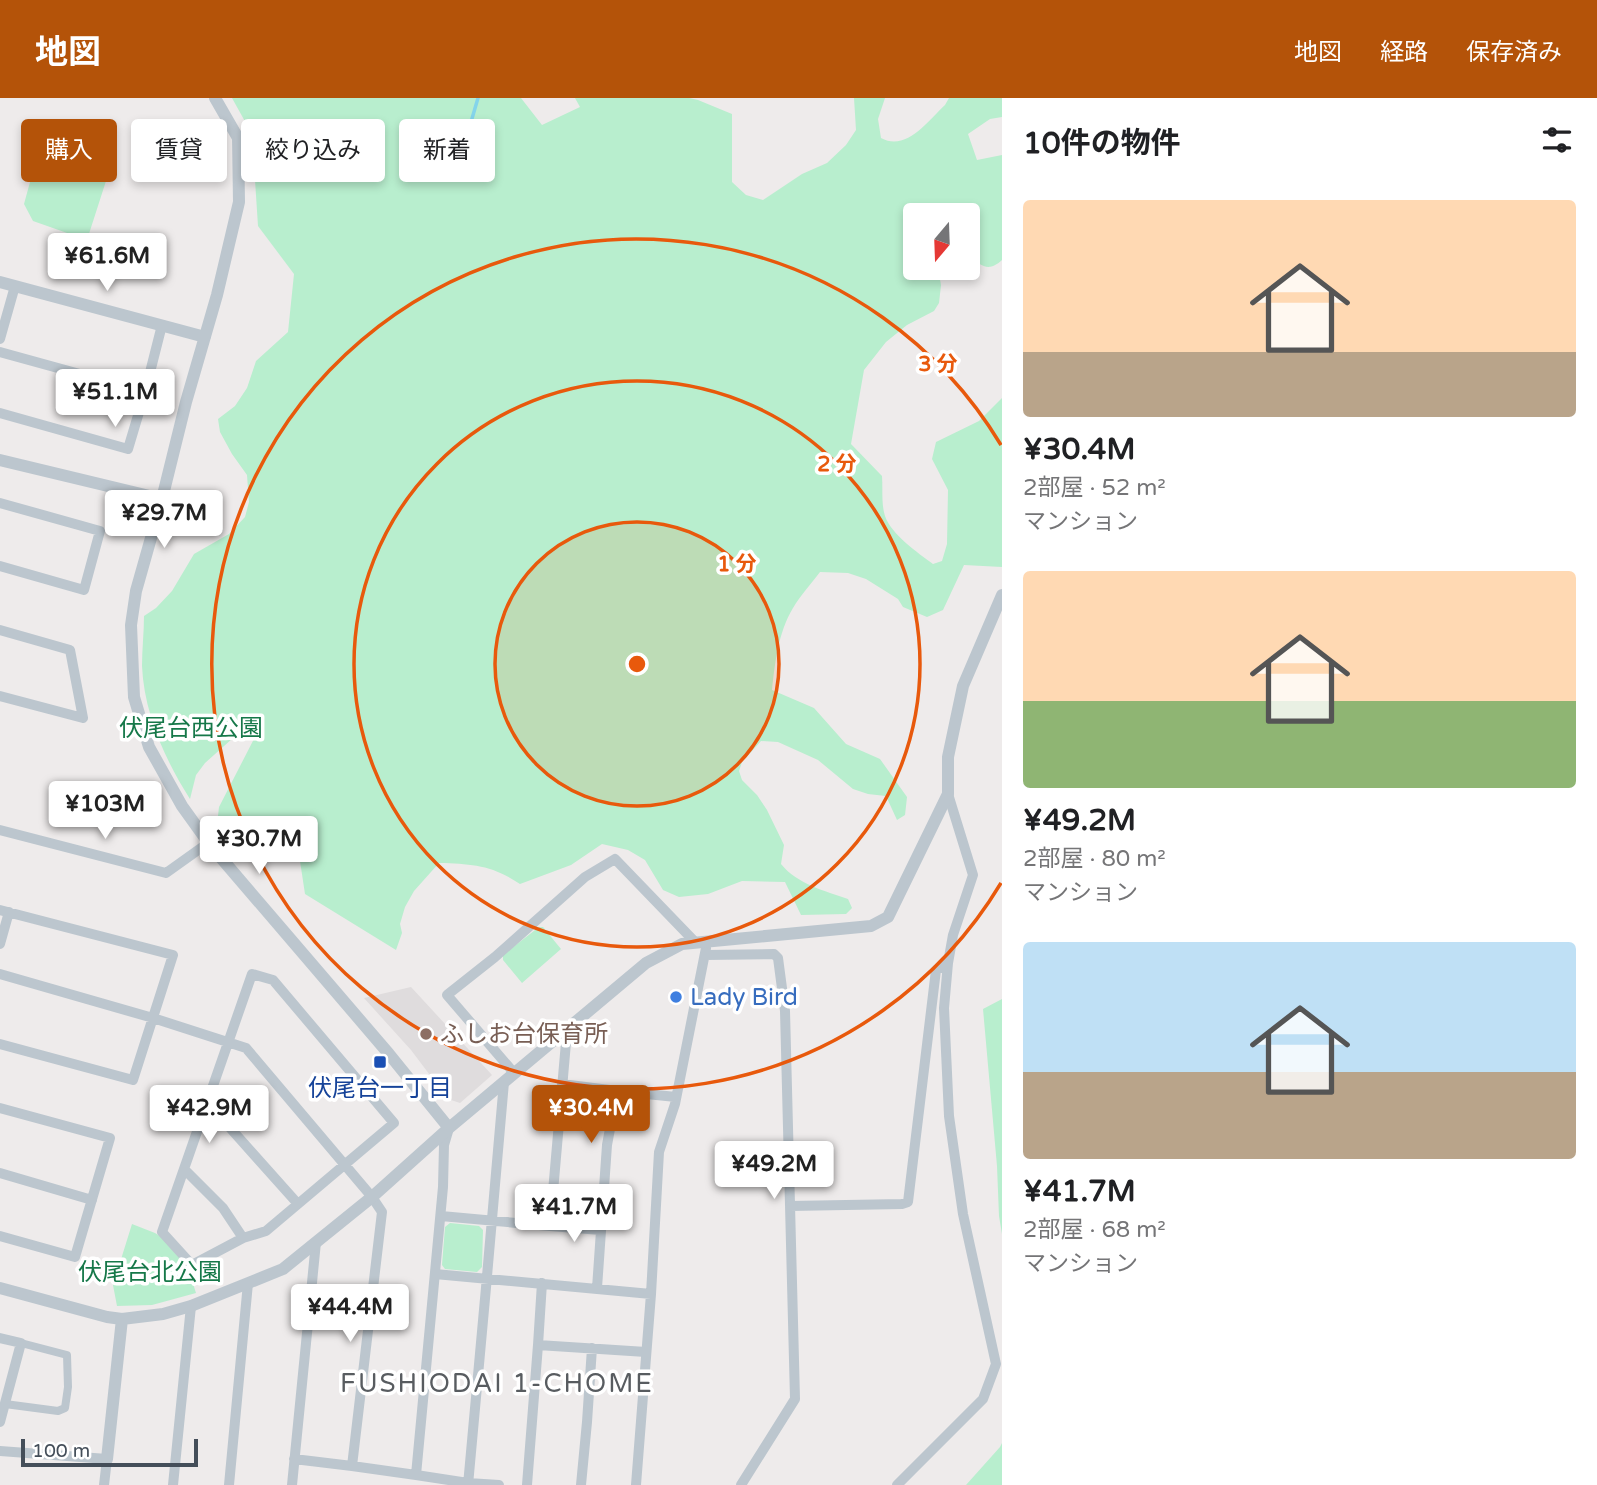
<!DOCTYPE html>
<html lang="ja">
<meta charset="utf-8">
<style>
:root{--surface:#fff;--page:#f6f6f6;--text:#202124;--muted:#757577;--accent:#b45309}
body{margin:0;font-family:"Varela Round","Noto Sans JP",sans-serif;background:var(--page);color:var(--text);height:100vh;display:flex;flex-direction:column;font-size:26px;white-space:nowrap}
*{box-sizing:border-box;margin:0}
p{font-size:23px;color:var(--muted)}
.icon{flex:none;width:38px;height:38px;fill:none;stroke:currentColor;stroke-width:2;stroke-linecap:round;stroke-linejoin:round}
.map{position:relative;flex:1;overflow:hidden}
.sheet{display:flex;flex-direction:column;background:var(--surface);width:595px}
.sheet>*{flex:none}
.banner{position:absolute;left:21px;top:21px;width:665px;height:63px;display:flex;gap:14px}
.needle{width:46px;rotate:199deg}
.tools{position:absolute;left:903px;top:105px;display:grid;gap:14px}
.tools a{display:grid;place-items:center;width:77px;height:77px;border-radius:7px;background:var(--surface);box-shadow:0 4px 10px #0003;font-size:35px}
.scale{position:absolute;left:21px;bottom:18px;width:177px;box-sizing:border-box;padding-left:7px;border:4px solid #444e59;border-top:0;font-size:19px;line-height:24px;white-space:nowrap;color:#444e59;-webkit-text-stroke:5px #fff;paint-order:stroke}
.price{position:absolute;translate:-50% -60px;padding:0 16px;border-radius:7px;background:#fff;color:#222;font-size:23px;line-height:46px;filter:drop-shadow(0 2px 4px #0008)}
.price::after{content:'';position:absolute;left:50%;top:42px;width:21px;height:16px;margin-left:-10px;background:inherit;clip-path:polygon(0 0,100% 0,50% 100%)}
.price.selected{background:var(--accent);color:#fff}
ul{padding:0;list-style:none}
li{display:grid;align-content:center;gap:14px;height:371px;padding:0 21px}
li span{display:grid;place-items:center;height:217px;border-radius:7px;color:#555}
li>.icon{margin-inline-start:auto}
span .icon{width:126px;height:126px;fill:#fffc;stroke-width:1}
li b{font-size:30px}
h2{display:flex;justify-content:space-between;align-items:center;height:84px;padding:0 21px;font-size:30px}
.tag{padding:0 24px;border-radius:7px;background:var(--surface);box-shadow:0 4px 10px #0003;font-size:24px;line-height:63px}
.tag.selected{background:var(--accent);color:#fff}
header{display:flex;align-items:center;gap:42px;box-sizing:border-box;height:98px;padding:0 35px;background:var(--accent);color:#fff}
header strong{font-size:33px}
nav{display:flex;gap:38px;margin-inline-start:auto;font-size:24px}
main{display:flex;flex:1;min-height:0}
.map>svg:first-child{display:block}
.education{fill:#dfdcdd}
.green{fill:#b8eece}
.lines{fill:none;stroke-linecap:round;stroke-linejoin:round}
.stream{stroke:#84d4eb;stroke-width:3.5}
.pedestrian{stroke:#bcc6ce;stroke-width:8}
.minor{stroke:#bcc6ce;stroke-width:10}
.tertiary{stroke:#bcc6ce;stroke-width:12}
.ring{fill:none;stroke:#e8590c;stroke-width:3.5}
.shop-dot{fill:#3f7fe0;stroke:#fff;stroke-width:2.5}
.education-dot{fill:#8d6e63;stroke:#fff;stroke-width:2.5}
.transit-dot{fill:#1a4fb4;stroke:#fff;stroke-width:2.5}
.labels{text-anchor:middle;stroke-width:7;stroke-linejoin:round;paint-order:stroke}
.park-label{font-size:24px;fill:#167849;stroke:#fff}
.shop-label{font-size:24px;fill:#366cbe;stroke:#fff;text-anchor:start}
.education-label{font-size:24px;fill:#785e54;stroke:#fff;text-anchor:start}
.transit-label{font-size:24px;fill:#164399;stroke:#fff}
.neighbourhood-label{font-size:26px;letter-spacing:2px;fill:#585c60;stroke:#fff}
.centre{fill:#e8590c;stroke:#fff;stroke-width:3.5}
.ring-label{font-size:21px;text-anchor:middle;font-weight:bold;fill:#e8590c;stroke:#fff;stroke-width:7;stroke-linejoin:round;paint-order:stroke}
</style>
<header>
<strong>地図</strong>
<nav><a>地図</a><a>経路</a><a>保存済み</a></nav>
</header>
<main>
<div class="map">
<svg width="1002" height="1387" viewBox="0 0 1002 1387">
<rect width="100%" height="100%" fill="#eeebeb"/>
<path class="education" d="M411,889l81,88 -32,28 -12,-4 -37,-49 -47,-52z"/>
<path class="green" d="M232,0h289l21,27 38,-18 -5,-9h114l9,2 34,14v68l14,13 17,5 39,-26 25,-11 19,-18 10,-15 -2,-32h31l-7,21 3,19c25,14 47,-17 64,-33l4,-7h53v19l-12,2 -22,15 9,26 25,-5v105c-14,13 -20,5 -34,-3v-42h-53v53h23l3,17 -2,18 -5,8 -27,14 -21,17 -22,28 -13,74 31,32c1,12 -1,28 3,40 6,18 33,37 48,48l9,-3 5,-17 1,-54 -16,-31 4,-17 43,-21 23,-23v169l-38,-2 -21,45 -16,7 -24,-10 -5,-8 -32,-20 -18,-6 -28,-1c-9,12 -20,24 -27,36 -15,25 -18,55 -21,82l42,18 32,36 34,15 27,38 -2,18 -8,5 -11,-24 -18,-2 -15,-5 -35,-29 -40,-18 -17,-1 -19,21 -3,9 3,9 15,15 10,15 17,35 -3,19c16,20 44,27 67,35l4,9 -6,6 -45,1 -16,-33 -43,-1 -34,13 -29,3 -16,-7 -18,-30 -17,-10 -26,-6 -31,21 -51,19c-28,-19 -48,-20 -81,-21l-25,28 -9,16 -5,17 2,9 -6,17 -91,-56 -7,-46c-17,-5 -58,7 -68,-7 -3,-5 -1,-4 -3,-10 -2,-5 -6,-10 -9,-15l1,-9 37,-72 -14,-5 -37,33 -9,12 -6,24c-25,-39 -46,-86 -48,-133 0,-17 2,-34 2,-50l12,-8 16,-17 22,-37 35,-20 16,-17 4,-15 -2,-27 -15,-21 -12,-22 -2,-13 17,-13 12,-18 9,-27 32,-29 6,-58 -36,-48 -6,-92z
M38,55l61,18 7,10 -19,59 -54,-19 -9,-17z
M539,829h4l18,22 -39,34 -19,-23v-5z
M1002,901v235l-3,-18 -2,-50 -14,-157z
M450,1125l29,3 4,4 -1,37 -5,5 -32,-3 -3,-4 3,-38z
M132,1126l23,9 8,5 25,30 8,25 -44,12 -35,1 -4,-21z
M1002,1345v42h-36l34,-38z"/>
<g class="lines">
<path class="stream" d="M464,48l14,-48"/>
<path class="pedestrian" d="M5,1306l53,7 7,-3 3,-21 -1,-32 -46,-12"/>
<path class="minor" d="M0,241l15,-53
M0,254l145,40
M0,315l128,36 17,-57 17,-67
M0,405l100,28 -16,59 -84,-24
M0,532l70,20 13,68 -83,-22
M0,732l166,43 42,-30
M0,812l173,45 -40,125 -133,-36
M0,846l9,-32
M705,857l69,-1 4,4 7,53 10,388 -54,86
M0,876l153,44 93,30 126,149 10,15 -30,254 64,9 27,-288 1,-42 5,-17
M252,876l21,6 121,143 -128,108 -23,7 -51,27 -30,-33z
M514,975l-67,-78 48,-38 90,-80 30,-18 81,84
M562,986l55,7
M207,1004l91,102
M0,1010l110,30 -35,119 -75,-21
M184,1071l39,39 20,30
M0,1075l92,27
M790,1108l112,-2 6,-2 28,-232 12,-7
M441,1118l109,10 17,-195
M550,1128l51,4
M435,1176l216,20
M542,1185l-4,62 108,7
M597,1190l10,-143 10,-54 59,6
M0,1240l21,5 -21,79
M0,1353l107,8 -3,26
M294,1361l58,7
M416,1377l52,8 31,2
M173,1387l18,-179
M229,1387l19,-202
M292,1387l24,-243
M468,1387c12,-134 25,-269 36,-403
M527,1387l11,-140
M581,1387l6,-63 5,-74
M636,1387l15,-191 8,-142 16,-48 31,-156
M897,1387l86,-86 13,-35 -33,-150 -14,-98 -5,-108 4,-45 5,-28 20,-60 -25,-81"/>
<path class="tertiary" d="M215,0l23,40 1,64 -22,93 -31,107 -24,97 -26,92 -5,34 3,72 15,50 33,59 28,39 179,209 60,74
M0,184l205,55
M0,362l162,39
M0,1190l107,29 15,2 41,-5 28,-8 92,-37 89,-72 77,-69 197,-165 36,-19 189,-18 17,-9 60,-123v-37l15,-71 39,-91
M107,1361l15,-140"/>
</g>
<circle cx="637" cy="566" r="142" fill="#e8590c" fill-opacity=".12"/>
<g class="ring">
<circle cx="637" cy="566" r="142"/>
<circle cx="637" cy="566" r="283"/>
<path d="M1001 785A425 425 0 1 1 1001 347"/>
</g>
<circle class="shop-dot" cx="676" cy="899" r="7"/>
<circle class="education-dot" cx="426" cy="936" r="7"/>
<rect class="transit-dot" x="373" y="957" width="14" height="14" rx="3.5"/>
<g class="labels">
<g class="park-label">
<text x="191" y="638">伏尾台⻄公園</text>
<text x="150" y="1182">伏尾台北公園</text>
</g>
<g class="shop-label">
<text x="690" y="907">Lady Bird</text>
</g>
<g class="education-label">
<text x="440" y="944">ふしお台保育所</text>
</g>
<g class="transit-label">
<text x="380" y="998">伏尾台一丁目</text>
</g>
<g class="neighbourhood-label">
<text x="497" y="1294">FUSHIODAI 1-CHOME</text>
</g>
</g>
<circle cx="637" cy="566" r="10" class="centre"/>
<g class="ring-label">
<text x="938" y="273">3 分</text>
<text x="837" y="373">2 分</text>
<text x="737" y="473">1 分</text>
</g>
</svg>
<div class="tools">
<a><svg class="needle" viewBox="-14 -14 28 28"><path d="M0-13l5 13h-10z" fill="#e53935"/><path d="M0 13l5-13h-10z" fill="#757577"/></svg></a>
</div>
<div class="scale">100 m</div>
<b class="price" style="left:107px;top:195px">¥61.6M</b>
<b class="price" style="left:115px;top:331px">¥51.1M</b>
<b class="price" style="left:164px;top:452px">¥29.7M</b>
<b class="price" style="left:105px;top:743px">¥103M</b>
<b class="price" style="left:259px;top:778px">¥30.7M</b>
<b class="price" style="left:209px;top:1047px">¥42.9M</b>
<b class="price selected" style="left:591px;top:1047px">¥30.4M</b>
<b class="price" style="left:774px;top:1103px">¥49.2M</b>
<b class="price" style="left:574px;top:1146px">¥41.7M</b>
<b class="price" style="left:350px;top:1246px">¥44.4M</b>
<div class="banner">
<a class="tag selected">購入</a>
<a class="tag">賃貸</a>
<a class="tag">絞り込み</a>
<a class="tag">新着</a>
</div>
</div>
<section class="sheet">
<h2>10件の物件<svg class="icon" aria-label="filters" viewBox="0 0 24 24"><path d="M4 7h16M4 17h16"/><circle cx="9" cy="7" r="2"/><circle cx="15" cy="17" r="2"/></svg></h2>
<ul>
<li><span style="background:linear-gradient(#ffd9b3 70%,#b9a48a 0)"><svg class="icon" aria-label="home" viewBox="0 0 24 24"><path d="M3 11l9-7 9 7M6 9v11h12V9"/></svg></span><div><b>¥30.4M</b><p>2部屋 · 52 m²</p><p>マンション</p></div></li>
<li><span style="background:linear-gradient(#ffd9b3 60%,#8fb573 0)"><svg class="icon" aria-label="home" viewBox="0 0 24 24"><path d="M3 11l9-7 9 7M6 9v11h12V9"/></svg></span><div><b>¥49.2M</b><p>2部屋 · 80 m²</p><p>マンション</p></div></li>
<li><span style="background:linear-gradient(#bfe0f5 60%,#b9a48a 0)"><svg class="icon" aria-label="home" viewBox="0 0 24 24"><path d="M3 11l9-7 9 7M6 9v11h12V9"/></svg></span><div><b>¥41.7M</b><p>2部屋 · 68 m²</p><p>マンション</p></div></li>
</ul>
</section>
</main>
